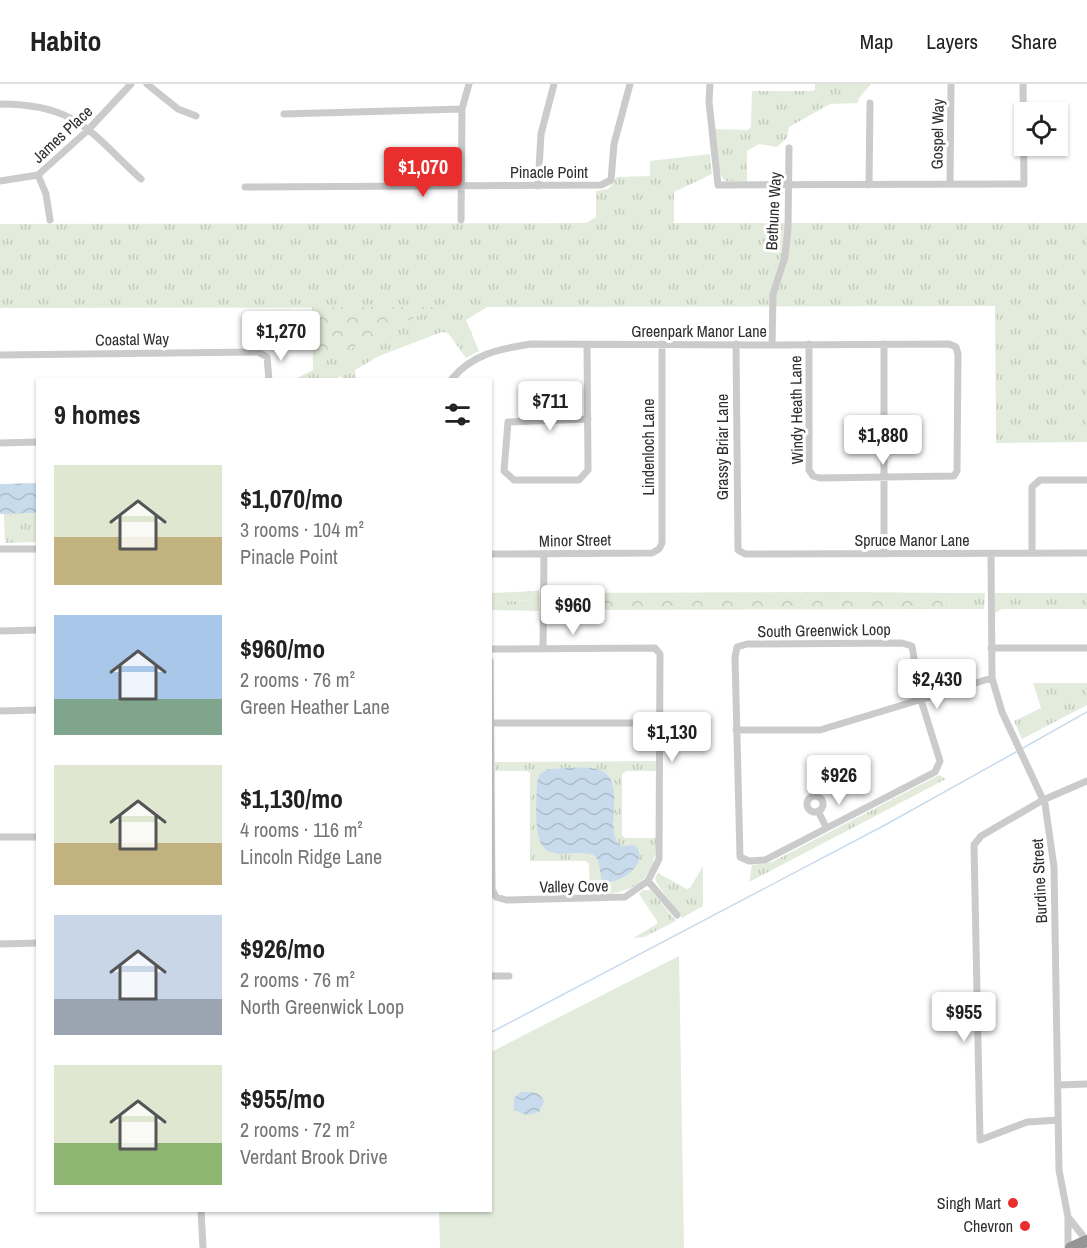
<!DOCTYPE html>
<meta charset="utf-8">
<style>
:root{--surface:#fff;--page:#f2f2f2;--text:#222;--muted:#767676;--line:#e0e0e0;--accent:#e92f2d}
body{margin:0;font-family:"Archivo Narrow",sans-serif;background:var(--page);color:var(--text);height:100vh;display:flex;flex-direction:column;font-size:22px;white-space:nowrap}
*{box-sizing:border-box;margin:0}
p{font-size:20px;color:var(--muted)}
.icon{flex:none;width:33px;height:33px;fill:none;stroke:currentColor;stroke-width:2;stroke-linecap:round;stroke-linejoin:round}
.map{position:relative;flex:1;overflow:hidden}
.drawer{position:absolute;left:36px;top:294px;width:456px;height:834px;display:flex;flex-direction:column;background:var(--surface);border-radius:0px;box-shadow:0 2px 4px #0004}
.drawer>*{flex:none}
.buttons{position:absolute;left:1014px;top:18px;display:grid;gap:12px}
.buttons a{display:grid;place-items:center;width:54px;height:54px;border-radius:0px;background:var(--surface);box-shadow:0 2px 4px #0004;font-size:30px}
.price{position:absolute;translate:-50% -51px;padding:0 14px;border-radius:6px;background:#fff;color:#222;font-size:20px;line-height:39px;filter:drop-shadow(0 2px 3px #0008)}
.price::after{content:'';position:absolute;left:50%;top:36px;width:18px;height:14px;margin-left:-9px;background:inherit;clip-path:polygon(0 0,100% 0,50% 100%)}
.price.on{background:var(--accent);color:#fff}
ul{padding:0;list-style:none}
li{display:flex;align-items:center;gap:18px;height:150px;padding:0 18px}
li span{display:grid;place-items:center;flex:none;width:168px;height:120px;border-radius:0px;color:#555}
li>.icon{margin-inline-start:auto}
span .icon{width:72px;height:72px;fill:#fffc;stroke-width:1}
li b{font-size:26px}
h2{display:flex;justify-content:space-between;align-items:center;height:72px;padding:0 18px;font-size:26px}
header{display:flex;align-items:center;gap:36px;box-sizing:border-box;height:84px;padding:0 30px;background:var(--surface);border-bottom:2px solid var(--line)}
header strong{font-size:28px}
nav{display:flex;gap:33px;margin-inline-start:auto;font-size:21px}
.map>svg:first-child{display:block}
.grass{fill:url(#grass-tufts)}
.forest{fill:url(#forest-crowns)}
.pitch{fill:#e3ecdc}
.water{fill:url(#water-waves)}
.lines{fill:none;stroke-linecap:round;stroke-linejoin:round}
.stream{stroke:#c8dbec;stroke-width:1.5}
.street{stroke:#cbcbcb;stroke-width:7}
.highway{stroke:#959595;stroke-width:12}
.poi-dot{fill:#e92f2d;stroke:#fff;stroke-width:2}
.labels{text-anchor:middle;stroke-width:6;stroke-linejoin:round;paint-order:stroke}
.street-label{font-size:16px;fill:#2e2e2e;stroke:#fff}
.poi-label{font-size:16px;fill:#2e2e2e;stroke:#fff;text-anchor:end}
</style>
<header>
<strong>Habito</strong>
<nav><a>Map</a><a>Layers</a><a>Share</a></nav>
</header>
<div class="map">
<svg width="1087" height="1164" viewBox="0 0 1087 1164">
<defs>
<pattern id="grass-tufts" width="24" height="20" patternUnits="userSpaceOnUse" patternTransform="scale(1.5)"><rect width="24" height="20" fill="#e3ecdc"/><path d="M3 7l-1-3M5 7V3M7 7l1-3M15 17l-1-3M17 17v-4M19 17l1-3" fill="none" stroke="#c3cbbd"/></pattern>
<pattern id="forest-crowns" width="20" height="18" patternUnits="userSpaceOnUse" patternTransform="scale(1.5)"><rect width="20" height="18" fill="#e3ecdc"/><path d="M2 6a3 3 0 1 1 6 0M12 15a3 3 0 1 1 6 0" fill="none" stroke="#c3cbbd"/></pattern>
<pattern id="water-waves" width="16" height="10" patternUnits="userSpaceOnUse" patternTransform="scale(1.5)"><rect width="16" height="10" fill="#c8dbec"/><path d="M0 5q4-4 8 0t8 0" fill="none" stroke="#acbccb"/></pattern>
</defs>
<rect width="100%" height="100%" fill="#fff"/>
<path class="grass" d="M815,0h56l-12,14 -1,5 -28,1 -41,23 -2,11 -10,9 -18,-3 -12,7v31l-22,-1 -5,-7 -5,-45 32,1 4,-3 1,-36h60l3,-1z
M710,70l2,20 -38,18v31h413v219l-91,1 -1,-137 -508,1 -21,13 13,31 -13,7 -18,-25 -6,-1 -63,24 -24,14 1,9h-13l-2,-3 -6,3h-40l18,-9v-3l122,-60 -435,1v-84l586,-1 10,-6v-26l12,-2 9,-12 33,-1v-15z
M37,429v29l-32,1 -1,-29z
M539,506v21l-48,-1 -1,-8 44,-2 2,-9z
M547,506l20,3 -1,7 13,3v7h-32z
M950,509h35l-1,16h-35z
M995,509h92v16h-85l-7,4z
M1033,599h54v22l-65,34 -8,-18 27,-13z
M657,677v10h-31l-4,3v61l3,3h32c-2,47 -25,55 -67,58l-1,-32 -3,-3h-56v-88l-3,-2h-32v-9z
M939,691l7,4 -197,103 3,-17 20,-3z
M703,782v40l-21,12c-6,-11 -26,-32 -27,-40l3,-5 29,16 3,-1z
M643,806h8l25,31 -32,16 -11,1 24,-14v-3l-18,-27z"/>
<path class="forest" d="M312,223h124l-123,60z
M536,507l-1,9 -44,2v-9z
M845,508l105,1 -1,16 -370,1v-7l-13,-3 1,-7z"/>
<path class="pitch" d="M679,872l5,292h-244l-1,-37 51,-1 1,-158z"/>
<path class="water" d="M37,399v30l-37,1v-30z
M548,685c15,0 38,-4 52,1 29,11 1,65 22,76l13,-1c17,17 -16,42 -33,36l-4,-21 -4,-5c-14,-5 -29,1 -43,-3 -20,-4 -14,-53 -14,-70l3,-8z
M521,1008c10,0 20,-1 23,10l-5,10 -12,3 -13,-5v-12z"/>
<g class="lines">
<path class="stream" d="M1023,664l64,-36
M490,949l395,-208 131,-73"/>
<path class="street" d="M147,0l31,25 18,7
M710,0l-1,18 9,83 306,-1 -1,-100
M0,20c76,0 89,27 141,75
M284,30l178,-5
M38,91l8,19 4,26
M0,97l38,-6 50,-45 43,-46
M950,100l1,-100
M869,101l1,-82
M538,102l3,-52 13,-50
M245,103l356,-2 10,-5 3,-36 16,-60
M461,136l1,-111 7,-25
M587,260l1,126 -9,10h-65l-10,-9 4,-49 80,-3
M736,260l2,206 7,4 342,-1
M884,260v210
M772,261l1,-51 12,-37 3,-29 1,-80
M0,271l258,-3 9,5 2,23
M451,296c21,-26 48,-31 80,-36l241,1 177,-1 7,3 2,7 -1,117 -3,5 -134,2 -7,-2 -4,-6v-126
M0,359l38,-1
M0,465h38
M1032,469v-66l8,-7h47
M490,470l162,-1 7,-4 3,-6v-199
M991,470l1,124 10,34 43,92 9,63 5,303 9,47v31
M0,547l38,-1
M902,559l10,3 9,54 19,61 -5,11 -170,88 -16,1 -9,-4 -5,-200 2,-10 10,-3z
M991,564h96
M490,565l165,-1 5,6 -1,205 -11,22 -23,16 -119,3 -10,-3 -4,-8 -2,-228
M543,565l1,-95
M0,627l38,-1
M491,639h169
M736,646h84l172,-52
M807 720a8 8 0 1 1 16 0a8 8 0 1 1-16 0Z
M818,727l8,16
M0,753h38
M648,797l29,34
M0,860l38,-1
M490,892h19
M1058,1001l29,-1
M1058,1036l-31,2 -47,18 -6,-295 7,-9 62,-36 44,-19
M201,1126l2,38
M1068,1133l19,24"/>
<path class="highway" d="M1071,1164l16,-7"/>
</g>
<g class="poi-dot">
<circle cx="1013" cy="1119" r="6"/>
<circle cx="1025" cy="1142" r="6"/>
</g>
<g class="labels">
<g class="street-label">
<text transform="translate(62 50) rotate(-43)" y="6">James Place</text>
<text transform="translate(937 50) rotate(-89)" y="6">Gospel Way</text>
<text x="549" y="94">Pinacle Point</text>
<text transform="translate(773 127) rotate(-87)" y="6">Bethune Way</text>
<text x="699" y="253">Greenpark Manor Lane</text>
<text transform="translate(132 255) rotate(-1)" y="6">Coastal Way</text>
<text transform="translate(796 326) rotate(-91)" y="6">Windy Heath Lane</text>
<text transform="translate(648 363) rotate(-90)" y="6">Lindenloch Lane</text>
<text transform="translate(722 363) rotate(-90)" y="6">Grassy Briar Lane</text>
<text transform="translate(575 456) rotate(-1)" y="6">Minor Street</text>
<text x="912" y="462">Spruce Manor Lane</text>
<text transform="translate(824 546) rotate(-1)" y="6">South Greenwick Loop</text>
<text transform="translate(1039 797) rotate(-93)" y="6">Burdine Street</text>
<text transform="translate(574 802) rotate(-1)" y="6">Valley Cove</text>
</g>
<g class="poi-label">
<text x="1001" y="1125">Singh Mart</text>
<text x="1013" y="1148">Chevron</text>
</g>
</g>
</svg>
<div class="buttons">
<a><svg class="icon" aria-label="locate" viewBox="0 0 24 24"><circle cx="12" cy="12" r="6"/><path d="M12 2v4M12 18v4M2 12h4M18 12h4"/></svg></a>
</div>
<b class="price on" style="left:423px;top:114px">$1,070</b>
<b class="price" style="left:281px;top:278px">$1,270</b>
<b class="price" style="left:550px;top:348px">$711</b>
<b class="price" style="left:883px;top:382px">$1,880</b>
<b class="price" style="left:573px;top:552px">$960</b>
<b class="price" style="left:937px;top:626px">$2,430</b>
<b class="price" style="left:672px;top:679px">$1,130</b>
<b class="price" style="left:839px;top:722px">$926</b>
<b class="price" style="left:964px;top:959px">$955</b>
<section class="drawer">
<h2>9 homes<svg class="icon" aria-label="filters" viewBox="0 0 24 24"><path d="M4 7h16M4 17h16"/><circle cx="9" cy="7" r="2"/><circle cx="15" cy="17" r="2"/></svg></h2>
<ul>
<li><span style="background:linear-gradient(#dfe7d0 60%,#c2b280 0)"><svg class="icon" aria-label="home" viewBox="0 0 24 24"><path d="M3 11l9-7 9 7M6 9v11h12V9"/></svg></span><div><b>$1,070/mo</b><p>3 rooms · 104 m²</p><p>Pinacle Point</p></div></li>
<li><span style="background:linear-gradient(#a9c7e8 70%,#7fa58c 0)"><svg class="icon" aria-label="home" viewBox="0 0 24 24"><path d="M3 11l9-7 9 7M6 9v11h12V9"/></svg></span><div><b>$960/mo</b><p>2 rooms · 76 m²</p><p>Green Heather Lane</p></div></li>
<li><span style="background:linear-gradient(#dfe7d0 65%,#c2b280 0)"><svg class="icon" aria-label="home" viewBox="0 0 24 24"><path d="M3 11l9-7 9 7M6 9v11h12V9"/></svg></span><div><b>$1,130/mo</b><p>4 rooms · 116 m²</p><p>Lincoln Ridge Lane</p></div></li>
<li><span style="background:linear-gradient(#c9d6e8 70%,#9aa5b1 0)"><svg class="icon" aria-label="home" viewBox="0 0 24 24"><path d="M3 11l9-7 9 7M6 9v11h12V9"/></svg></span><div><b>$926/mo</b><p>2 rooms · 76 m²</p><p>North Greenwick Loop</p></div></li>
<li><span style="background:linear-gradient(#dfe7d0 65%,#8fb573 0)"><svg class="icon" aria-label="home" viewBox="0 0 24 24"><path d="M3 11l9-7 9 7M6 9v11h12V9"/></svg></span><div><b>$955/mo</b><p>2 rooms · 72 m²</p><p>Verdant Brook Drive</p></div></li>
</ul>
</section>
</div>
